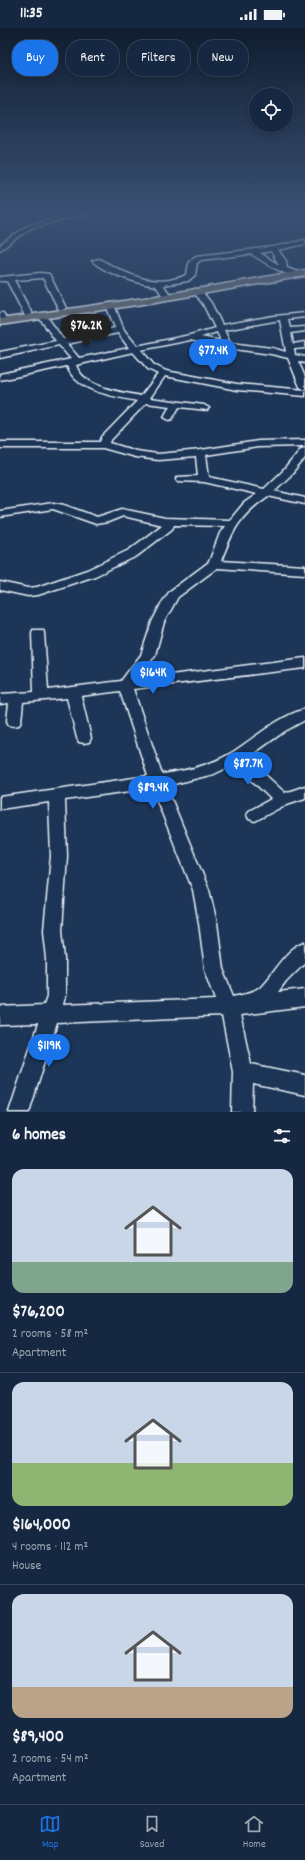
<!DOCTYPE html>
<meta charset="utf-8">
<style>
:root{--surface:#162841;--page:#1f3048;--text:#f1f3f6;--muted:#9ea6b1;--line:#35445a;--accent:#1a73e8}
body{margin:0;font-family:Dekko,sans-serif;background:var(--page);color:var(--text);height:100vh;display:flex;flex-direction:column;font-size:15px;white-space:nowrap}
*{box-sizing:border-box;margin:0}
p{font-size:13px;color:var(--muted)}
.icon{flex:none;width:22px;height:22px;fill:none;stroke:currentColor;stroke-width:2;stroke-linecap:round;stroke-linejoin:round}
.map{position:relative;height:1084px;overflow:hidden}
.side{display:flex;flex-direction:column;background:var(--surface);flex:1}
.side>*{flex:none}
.hud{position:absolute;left:12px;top:12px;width:281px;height:36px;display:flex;gap:8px}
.buttons{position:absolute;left:249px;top:60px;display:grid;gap:8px}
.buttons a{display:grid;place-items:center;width:44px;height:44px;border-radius:50%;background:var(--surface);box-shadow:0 2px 6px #0003,0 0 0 1px var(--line);font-size:20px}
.price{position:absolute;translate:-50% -34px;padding:0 9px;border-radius:14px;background:var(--accent);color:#fff;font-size:13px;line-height:26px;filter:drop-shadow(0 1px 2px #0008)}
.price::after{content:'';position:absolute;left:50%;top:24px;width:12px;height:9px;margin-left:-6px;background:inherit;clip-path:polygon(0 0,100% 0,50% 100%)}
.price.on{background:#222;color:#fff}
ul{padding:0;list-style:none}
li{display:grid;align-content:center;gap:8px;height:212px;padding:0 12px}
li+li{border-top:1px solid var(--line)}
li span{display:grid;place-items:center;height:124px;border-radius:12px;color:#555}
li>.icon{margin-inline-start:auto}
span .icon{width:72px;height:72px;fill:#fffc;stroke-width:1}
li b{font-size:17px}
h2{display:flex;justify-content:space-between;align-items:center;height:48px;padding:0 12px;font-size:17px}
.chip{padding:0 14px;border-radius:16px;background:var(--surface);box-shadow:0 2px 6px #0003,0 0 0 1px var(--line);font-size:14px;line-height:36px}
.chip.on{background:var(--accent);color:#fff}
.status{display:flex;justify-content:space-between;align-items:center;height:28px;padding:0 20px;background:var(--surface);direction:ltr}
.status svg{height:11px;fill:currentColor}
.dock{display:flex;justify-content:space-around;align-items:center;height:56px;border-top:1px solid var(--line);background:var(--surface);font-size:11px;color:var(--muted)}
.dock a{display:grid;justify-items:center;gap:2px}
.dock .on{color:var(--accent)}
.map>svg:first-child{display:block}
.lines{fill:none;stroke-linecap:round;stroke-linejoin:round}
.minor-casing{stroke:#e8f1f8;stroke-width:3}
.major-casing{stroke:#e8f1f8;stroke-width:3}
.minor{fill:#1d3557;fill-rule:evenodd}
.major{fill:#6b6f75;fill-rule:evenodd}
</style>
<div class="status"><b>11:35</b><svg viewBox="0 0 49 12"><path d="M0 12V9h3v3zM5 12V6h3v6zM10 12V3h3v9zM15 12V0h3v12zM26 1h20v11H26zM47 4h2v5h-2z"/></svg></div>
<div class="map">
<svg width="305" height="1084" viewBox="0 0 305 1084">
<rect width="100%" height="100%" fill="#1d3557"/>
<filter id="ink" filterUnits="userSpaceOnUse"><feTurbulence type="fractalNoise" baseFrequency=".025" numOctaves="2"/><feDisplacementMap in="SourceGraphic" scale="8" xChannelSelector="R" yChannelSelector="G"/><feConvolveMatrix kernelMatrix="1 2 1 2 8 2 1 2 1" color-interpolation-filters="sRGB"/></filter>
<g filter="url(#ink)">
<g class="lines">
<g class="minor-casing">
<path id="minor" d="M82,184h12l-63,16 -31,22v-5l27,-19z
M305,212v4l-27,6 8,11 1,7 10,4v4c-11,1 -36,-16 -46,-22l-50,6 -4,3 -2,12 -7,6 -25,4 6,8 -4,2h-3l-6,-9c-20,-3 -49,-12 -64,-25l7,-2c23,12 44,25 71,21 6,-2 12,-2 17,-6l2,-12 7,-6 77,-9zM271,223l8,14 -19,-12z
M40,245l9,1 17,34 -4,2h-3l-16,-32 -29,2 18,34 -1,2h-6l-18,-35h-7v-4z
M194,261h6l11,14 11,22 52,-9 31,-3v4l-17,2 2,9 15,-1v4l-14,2 2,11 12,-2v6l-11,1 1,6 10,2v6l-7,-2 7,16v13l-5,-3 -12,-29 -17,-4 -44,-6 -37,-8 -49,10 13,15 12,6 71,13 68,6v6l-68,-6 -72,-14 -15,22 54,7 5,3 -2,2 -28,-3 -7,12 -3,1 -5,-3 6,-11 -24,-3 -35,37 -1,3 26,8 22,3 43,-4 57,-9 47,-1v6l-47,1 -52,8 3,22 55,12 19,-18 18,-22 4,-1v10l-14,17 -17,16 31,7v6l-37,-8c-28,19 -35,34 -47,65l84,5v8l-88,-6 -39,29 -14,25 -9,33 -16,24 166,-21v10l-172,21 29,85c24,-3 50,-9 71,-22 23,-15 45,-35 72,-43v11l-20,11 -38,27 38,35 20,-7v12l-18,6 -32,17 -6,-2 -2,-4 2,-4 22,-12 -36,-35 -21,10 -48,12 43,104 8,33 6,46 11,27c8,-2 21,-4 27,-10 14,-14 24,-37 44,-44v20l-19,19 -8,11 27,-3v18l-65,8 11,49 54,11v20l-52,-11 -1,28h-20l1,-40 -11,-56 -165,7 -28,89h-20l29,-88 -38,1v-18l44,-2 3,-9v-37l-3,-29 7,-74 -2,-54 -49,7v-12l148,-21 -28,-85 -39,5 10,42 -2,4 -5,1 -5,-1 -2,-4 -10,-40 -44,4 -2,19 -2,4 -5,1 -5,-1 -2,-4 2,-18 -9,1v-10l34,-2 -2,-59 1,-3h10l1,3 4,57 73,-9 20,-26 11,-33 9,-18 9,-13 39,-29 11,-29 5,-7 -51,-1 -2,4 -35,27 -42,20 -57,19 -10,1 -28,-6v-8l28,6 9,-1 50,-17 42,-20 33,-25 -39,-9 -15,6 -12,2 -43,-15 -53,8v-6l53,-8 11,2 33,12 25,-8 43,9 65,2 14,-17 13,-9 -53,-12 -27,-1 -1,-2 1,-2 21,-1 -2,-19 -38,3 -23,-3 -32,-9h-103v-6h100l2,-5 35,-36c-23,-5 -61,-9 -70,-35l-67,14v-6l71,-15 -12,-14 -59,13v-6l56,-11 -18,-25 4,-2h3l18,25 52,-11 -9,-23 4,-2 4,2 10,25 13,16 53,-11 25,-7 -12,-24 -10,-13zM280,292l6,32 -14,-4 -42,-5 -6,-13zM217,304l4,9 -20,-4zM118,305l11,15 -50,10 -12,-14zM133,324l15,17 10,5 -17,22c-20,-4 -58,-8 -65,-31zM152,760l41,102 6,33 6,46 11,30 -153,6 2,-9v-37l-3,-29 5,-74 -2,-56z
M0,285h3l3,5 -1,2h-5z"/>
</g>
<g class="major-casing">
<path id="major" d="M305,242v6l-161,28 -144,21v-6l144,-21z"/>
</g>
<use href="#minor" class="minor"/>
<use href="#major" class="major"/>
</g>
</g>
<linearGradient id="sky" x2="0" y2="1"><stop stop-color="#101d30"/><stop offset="0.55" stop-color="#3a5174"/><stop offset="1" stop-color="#3a5174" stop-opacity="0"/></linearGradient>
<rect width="305" height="336" fill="url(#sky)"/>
</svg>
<div class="buttons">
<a><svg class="icon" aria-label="locate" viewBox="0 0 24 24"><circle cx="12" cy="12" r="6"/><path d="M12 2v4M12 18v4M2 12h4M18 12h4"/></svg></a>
</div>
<b class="price on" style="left:86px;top:320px">$76.2K</b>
<b class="price" style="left:213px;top:345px">$77.4K</b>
<b class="price" style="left:153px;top:667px">$164K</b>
<b class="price" style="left:248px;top:758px">$87.7K</b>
<b class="price" style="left:153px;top:782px">$89.4K</b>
<b class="price" style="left:49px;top:1040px">$119K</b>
<div class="hud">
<a class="chip on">Buy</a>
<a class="chip">Rent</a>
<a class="chip">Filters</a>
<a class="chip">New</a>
</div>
</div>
<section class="side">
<h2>6 homes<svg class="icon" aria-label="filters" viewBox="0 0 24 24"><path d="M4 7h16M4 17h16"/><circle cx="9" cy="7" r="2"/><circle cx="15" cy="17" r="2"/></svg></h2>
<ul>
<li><span style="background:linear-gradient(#c9d6e8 75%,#7fa58c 0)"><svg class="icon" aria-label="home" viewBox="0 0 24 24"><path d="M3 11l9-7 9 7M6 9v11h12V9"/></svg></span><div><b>$76,200</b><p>2 rooms · 58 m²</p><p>Apartment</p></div></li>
<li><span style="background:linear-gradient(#c9d6e8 65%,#8fb573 0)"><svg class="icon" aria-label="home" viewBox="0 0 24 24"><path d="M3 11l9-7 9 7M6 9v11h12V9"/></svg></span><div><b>$164,000</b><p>4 rooms · 112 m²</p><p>House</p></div></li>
<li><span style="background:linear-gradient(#c9d6e8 75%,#b9a48a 0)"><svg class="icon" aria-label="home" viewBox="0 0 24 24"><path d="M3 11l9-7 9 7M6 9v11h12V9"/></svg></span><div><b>$89,400</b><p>2 rooms · 54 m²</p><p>Apartment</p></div></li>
</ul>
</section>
<nav class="dock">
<a class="on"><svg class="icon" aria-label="map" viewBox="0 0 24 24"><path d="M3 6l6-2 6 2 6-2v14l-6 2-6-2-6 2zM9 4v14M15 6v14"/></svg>Map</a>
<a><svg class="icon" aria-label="saved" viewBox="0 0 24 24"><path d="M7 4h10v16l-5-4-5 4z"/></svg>Saved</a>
<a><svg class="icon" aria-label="home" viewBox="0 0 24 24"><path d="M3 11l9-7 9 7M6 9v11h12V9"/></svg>Home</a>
</nav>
